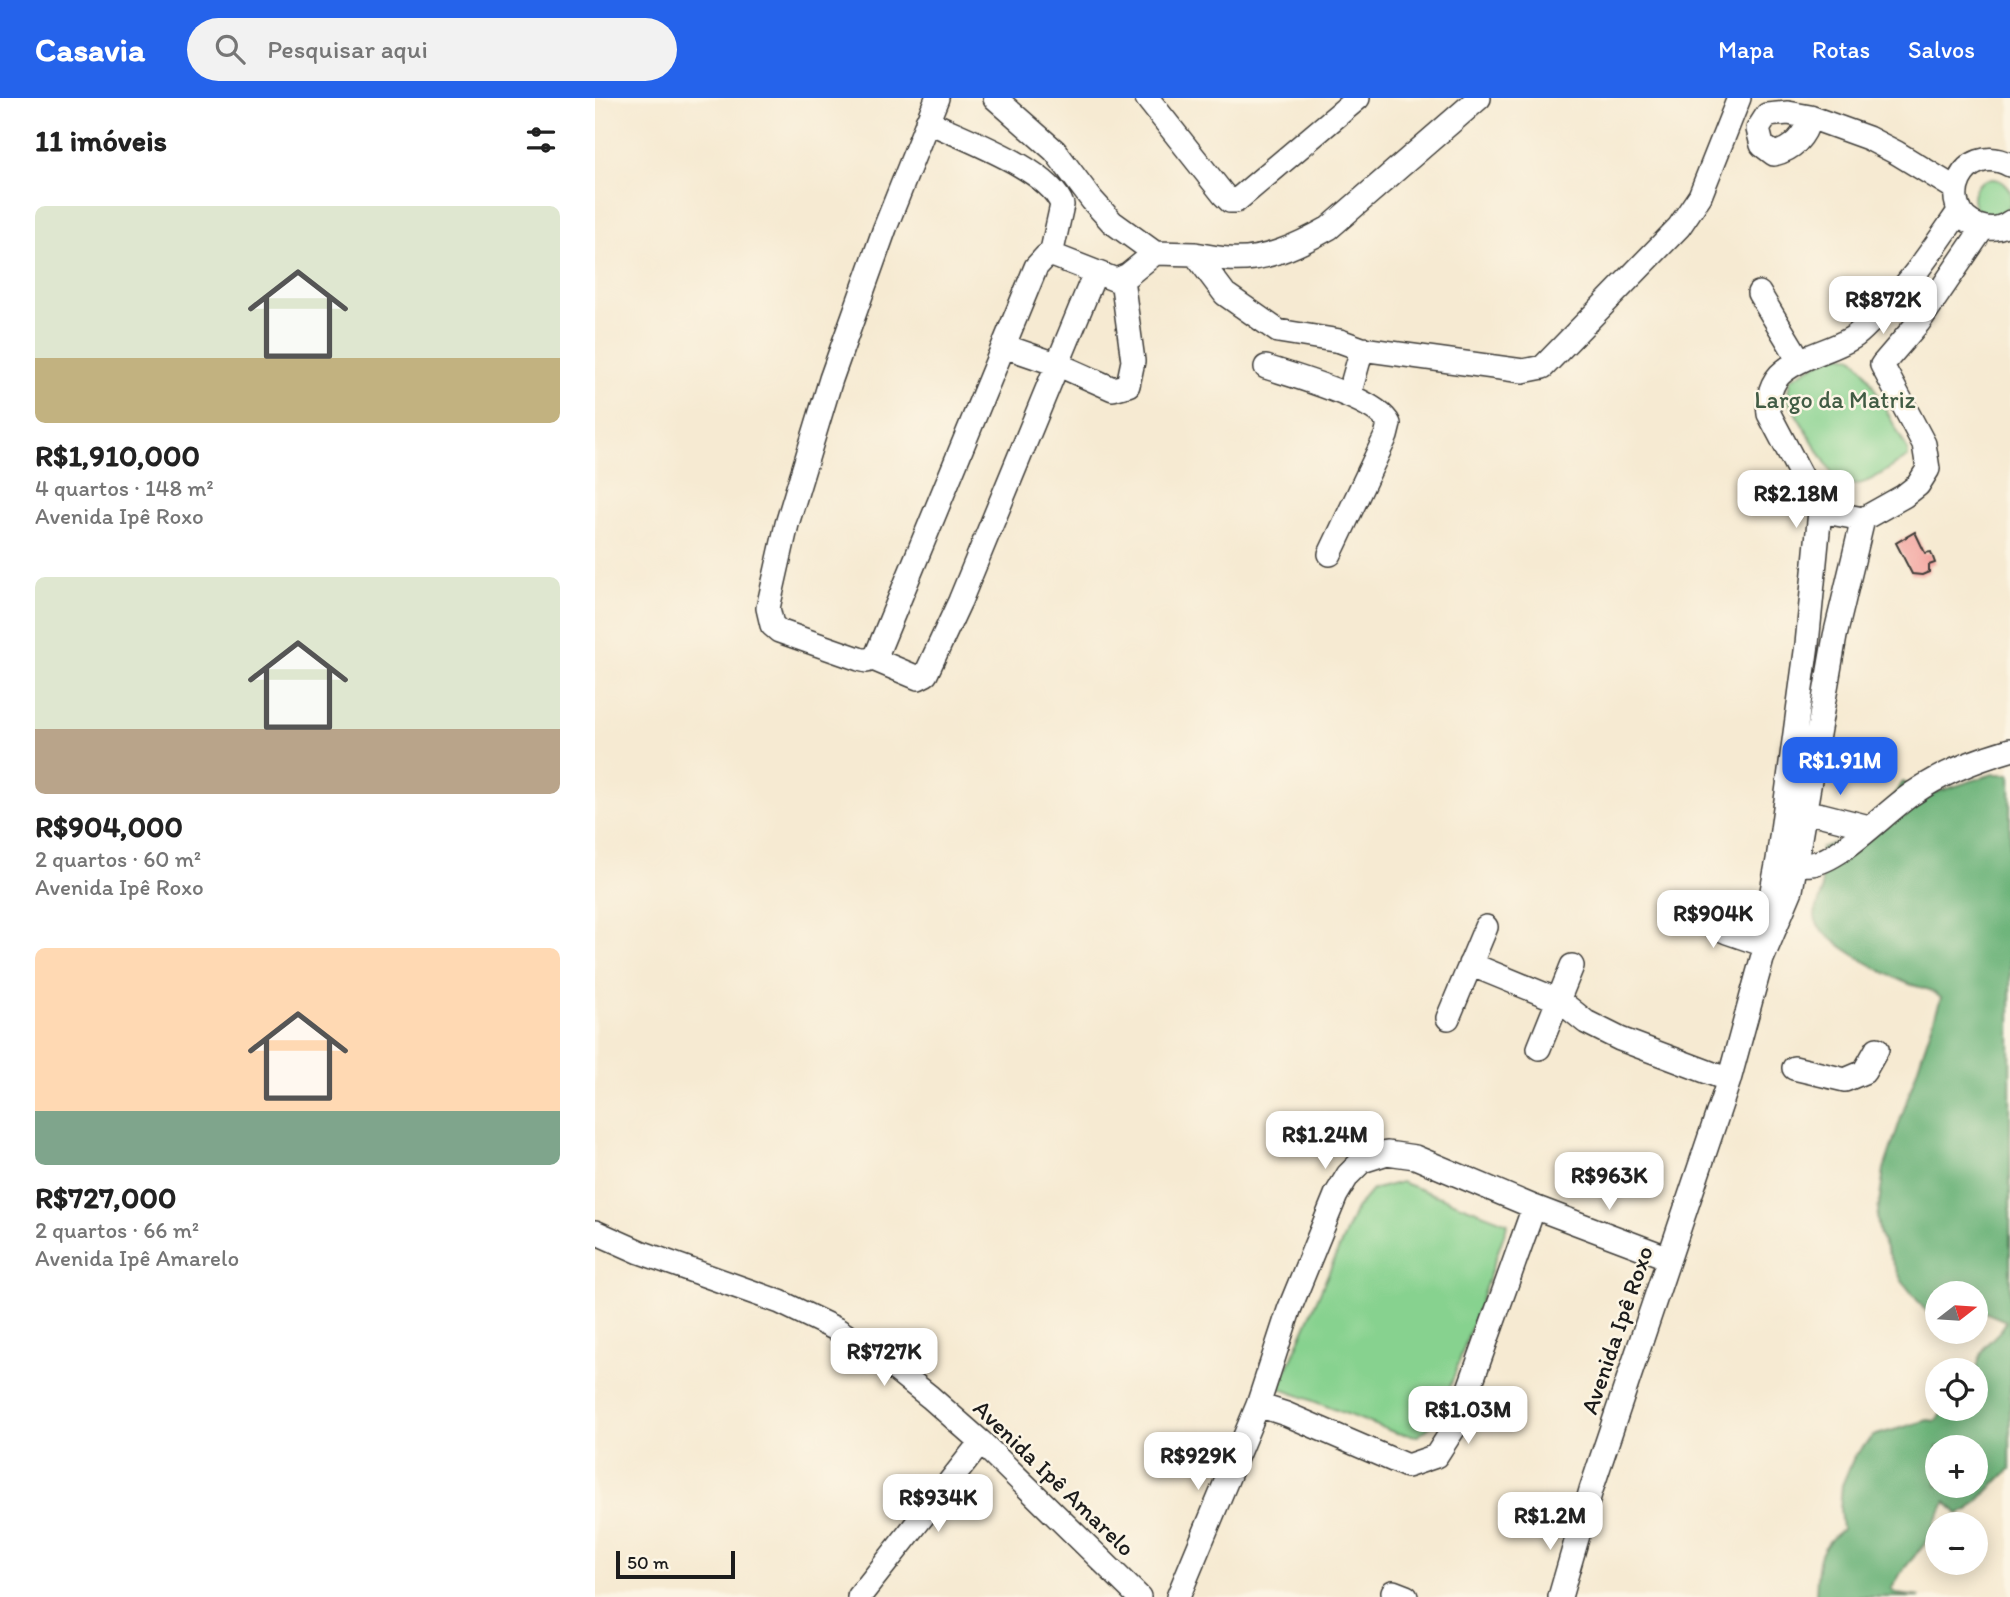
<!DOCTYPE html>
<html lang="pt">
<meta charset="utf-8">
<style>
:root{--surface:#fff;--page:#f2f2f2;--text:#222;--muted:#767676;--accent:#2563eb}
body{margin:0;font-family:Itim,sans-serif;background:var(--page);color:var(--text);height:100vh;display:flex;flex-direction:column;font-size:26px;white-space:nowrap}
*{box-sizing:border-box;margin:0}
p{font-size:23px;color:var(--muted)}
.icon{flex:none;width:38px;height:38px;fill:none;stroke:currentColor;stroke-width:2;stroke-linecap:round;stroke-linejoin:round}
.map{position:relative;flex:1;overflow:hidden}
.side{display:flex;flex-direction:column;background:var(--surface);width:595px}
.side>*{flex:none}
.needle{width:46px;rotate:73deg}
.buttons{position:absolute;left:1330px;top:1183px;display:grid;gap:14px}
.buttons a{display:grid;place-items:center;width:63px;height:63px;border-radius:50%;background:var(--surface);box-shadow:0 4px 18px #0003;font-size:35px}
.scale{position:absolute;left:21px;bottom:18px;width:119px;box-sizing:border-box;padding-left:7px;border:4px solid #1c1c1c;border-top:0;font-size:19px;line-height:24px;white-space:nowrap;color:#1c1c1c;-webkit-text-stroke:5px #fcf5e5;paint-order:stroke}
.price{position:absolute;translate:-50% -60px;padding:0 16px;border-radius:14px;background:#fff;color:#222;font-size:23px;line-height:46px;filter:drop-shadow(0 2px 4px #0008)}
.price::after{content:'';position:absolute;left:50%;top:42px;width:21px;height:16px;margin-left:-10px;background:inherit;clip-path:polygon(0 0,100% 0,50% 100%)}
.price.selected{background:var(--accent);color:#fff}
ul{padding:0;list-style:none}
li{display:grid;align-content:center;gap:14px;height:371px;padding:0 35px}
li span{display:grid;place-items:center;height:217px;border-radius:10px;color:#555}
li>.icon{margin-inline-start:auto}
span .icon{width:126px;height:126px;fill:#fffc;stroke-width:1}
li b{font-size:30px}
h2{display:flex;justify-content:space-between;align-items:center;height:84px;padding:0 35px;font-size:30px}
header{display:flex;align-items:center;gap:42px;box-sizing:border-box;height:98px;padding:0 35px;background:var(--accent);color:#fff}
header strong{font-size:33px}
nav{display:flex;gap:38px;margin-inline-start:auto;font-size:24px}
.search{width:490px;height:63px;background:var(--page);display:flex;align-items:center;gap:18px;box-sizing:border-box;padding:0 24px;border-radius:38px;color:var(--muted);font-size:26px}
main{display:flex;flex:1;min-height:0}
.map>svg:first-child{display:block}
.green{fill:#87d28f;stroke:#527756;stroke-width:2}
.forest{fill:#6db47a;stroke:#44684b;stroke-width:2;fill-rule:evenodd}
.building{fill:#f2a09c}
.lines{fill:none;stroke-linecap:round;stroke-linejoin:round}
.minor-casing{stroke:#3d3b37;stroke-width:26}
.minor{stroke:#fff;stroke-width:23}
.labels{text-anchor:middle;stroke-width:5;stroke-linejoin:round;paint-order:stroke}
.park-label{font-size:24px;fill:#415c44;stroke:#fcf5e5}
.street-label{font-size:24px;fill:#1c1c1c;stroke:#fcf5e5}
</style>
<header>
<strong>Casavia</strong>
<div class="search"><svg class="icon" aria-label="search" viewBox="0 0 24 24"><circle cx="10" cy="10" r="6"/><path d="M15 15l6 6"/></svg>Pesquisar aqui</div>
<nav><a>Mapa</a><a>Rotas</a><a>Salvos</a></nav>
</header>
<main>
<section class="side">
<h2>11 imóveis<svg class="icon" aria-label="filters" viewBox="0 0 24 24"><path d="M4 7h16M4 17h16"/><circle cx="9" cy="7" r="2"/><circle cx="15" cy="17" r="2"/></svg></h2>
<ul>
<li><span style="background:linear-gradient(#dfe7d0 70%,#c2b280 0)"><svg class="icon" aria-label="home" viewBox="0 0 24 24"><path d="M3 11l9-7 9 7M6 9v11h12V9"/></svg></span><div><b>R$1,910,000</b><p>4 quartos · 148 m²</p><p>Avenida Ipê Roxo</p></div></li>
<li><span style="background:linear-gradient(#dfe7d0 70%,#b9a48a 0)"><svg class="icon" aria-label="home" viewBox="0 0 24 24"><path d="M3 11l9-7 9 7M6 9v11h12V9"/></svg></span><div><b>R$904,000</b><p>2 quartos · 60 m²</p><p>Avenida Ipê Roxo</p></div></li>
<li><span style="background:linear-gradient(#ffd9b3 75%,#7fa58c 0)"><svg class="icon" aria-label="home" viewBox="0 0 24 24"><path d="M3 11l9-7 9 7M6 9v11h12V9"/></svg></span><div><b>R$727,000</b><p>2 quartos · 66 m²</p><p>Avenida Ipê Amarelo</p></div></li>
</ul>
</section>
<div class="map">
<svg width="1415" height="1499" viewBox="0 0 1415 1499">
<rect width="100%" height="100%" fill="#fcf5e5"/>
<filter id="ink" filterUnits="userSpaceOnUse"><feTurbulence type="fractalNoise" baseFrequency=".0143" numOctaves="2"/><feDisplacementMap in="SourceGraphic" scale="14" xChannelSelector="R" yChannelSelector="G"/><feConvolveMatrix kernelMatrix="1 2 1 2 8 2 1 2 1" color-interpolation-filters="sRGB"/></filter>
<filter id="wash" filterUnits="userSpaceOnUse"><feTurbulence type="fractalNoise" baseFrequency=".00686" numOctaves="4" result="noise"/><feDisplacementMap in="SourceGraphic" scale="28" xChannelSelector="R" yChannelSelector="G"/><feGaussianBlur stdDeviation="1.57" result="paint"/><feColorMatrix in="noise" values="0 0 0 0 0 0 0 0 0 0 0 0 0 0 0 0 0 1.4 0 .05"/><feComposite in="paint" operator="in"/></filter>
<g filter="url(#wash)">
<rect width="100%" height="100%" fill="#f6ead2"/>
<path class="green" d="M1378 100a19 19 0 1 1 38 0a19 19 0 1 1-38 0Z
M1240,256l18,3 11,12 44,82v6c-21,12 -44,33 -69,28l-52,-86 3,-20z
M806,1084l107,41 -70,198 -20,15 -22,-3 -117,-45 77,-179 16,-19z"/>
<path class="forest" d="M1398,676h17v695l-41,41 -11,4 -12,-13 -22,44 -22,26 -11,19 6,4 23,3h-102l-2,-3c2,-32 0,-44 26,-65l-2,-19 2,-25 12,-28 19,-21 55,-16 7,1 12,-12h29c0,-21 -3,-43 9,-62 6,-10 17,-14 21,-26l-21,-9 -9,5v-24h-39v28l-4,-1 -31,-39 -22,-45 -3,-17 7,-50 57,-171c-12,-11 -24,-10 -39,-17 -18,-8 -88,-45 -87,-65 0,-9 7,-17 7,-26 0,-15 -4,-27 -1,-42 41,-15 58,-31 82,-66l19,10 12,1zM1342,1349h39v39h-39z"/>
<g id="blocks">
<path class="building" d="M1320,434l10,21 6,-1 4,11 -6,2v7l-7,3 -10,-1 -16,-31z"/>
</g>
</g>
<g filter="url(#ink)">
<use href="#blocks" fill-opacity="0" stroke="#3d3b37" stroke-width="2"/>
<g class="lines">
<g class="minor-casing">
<path id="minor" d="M342,0l-52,130 -54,151 -44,145 -19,84 4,17 7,6 80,28 8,2 9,-5 160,-389 10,-11h9l61,24 12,-5 27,-22
M400,0l60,53 37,49 20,22 43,31 40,1 30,40 53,37 62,10 22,8 -13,46
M552,0l76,96 7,7h6l122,-103
M1215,19l-22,-4 -21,2 -9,14 4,16 12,9c20,-5 31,-18 36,-37l58,21 29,15 59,36
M332,23c35,17 123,48 135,84l-11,50
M1415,67c-47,-25 -77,43 -32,61 11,4 23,3 32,-4
M600,156c11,2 22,4 33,5 36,3 71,-14 101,-31l150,-130
M1164,195l41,68
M409,248l55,19 54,24 15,-4 5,-24 -11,-82
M767,251l161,22 20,-4 136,-140 21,-31 39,-98
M671,269c27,9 112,32 123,57l-3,12 -56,118
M1225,413l43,8
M278,561l45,19 8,-4 34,-73 135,-328
M1195,711l32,6 47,12
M1189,763c8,2 18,4 27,3 29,-3 74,-52 101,-70 30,-21 63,-34 98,-44
M1088,814l44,20 35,12
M1169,834l14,-72 29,-216 13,-133 -51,-97c-2,-16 2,-33 15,-43 20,-16 47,-20 68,-33 8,-5 14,-12 20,-18 36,-32 61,-71 88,-110
M875,866l90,37 26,21 34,17 109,41
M853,920l38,-91
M944,950l33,-82
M1199,970l51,12 19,-8 13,-23
M0,1134l45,20 140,50 56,27 49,32 45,36 51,45 158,155
M663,1307l28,9 121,52 29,-10 20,-31 78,-218
M798,1494l13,5
M264,1499l122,-155
M583,1499l80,-192 31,-95 47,-115 12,-20 14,-14 25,-8 28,4 119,50 135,51
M965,1499l31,-107 138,-410 33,-121 29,-69 44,-254 28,-117 41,-23 14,-11 10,-16 -4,-25 -42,-79 37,-43 64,-94"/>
</g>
<use href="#minor" class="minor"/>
</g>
</g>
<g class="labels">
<g class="park-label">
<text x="1240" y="310">Largo da Matriz</text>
</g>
<g class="street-label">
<text transform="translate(1022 1232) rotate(-71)" y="8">Avenida Ipê Roxo</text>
<text transform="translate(459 1380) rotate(44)" y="8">Avenida Ipê Amarelo</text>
</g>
</g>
</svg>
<div class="buttons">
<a><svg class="needle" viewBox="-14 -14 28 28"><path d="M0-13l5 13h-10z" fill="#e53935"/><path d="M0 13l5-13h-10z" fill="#767676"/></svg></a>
<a><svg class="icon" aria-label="locate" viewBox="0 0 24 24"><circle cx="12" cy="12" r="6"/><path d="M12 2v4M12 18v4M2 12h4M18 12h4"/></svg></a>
<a>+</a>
<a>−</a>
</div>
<div class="scale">50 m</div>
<b class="price" style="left:1288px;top:238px">R$872K</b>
<b class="price" style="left:1201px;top:432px">R$2.18M</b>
<b class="price selected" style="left:1245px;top:699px">R$1.91M</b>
<b class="price" style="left:1118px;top:852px">R$904K</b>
<b class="price" style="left:730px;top:1073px">R$1.24M</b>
<b class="price" style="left:1014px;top:1114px">R$963K</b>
<b class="price" style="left:289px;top:1290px">R$727K</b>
<b class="price" style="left:873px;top:1348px">R$1.03M</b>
<b class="price" style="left:603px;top:1394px">R$929K</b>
<b class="price" style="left:343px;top:1436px">R$934K</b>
<b class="price" style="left:955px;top:1454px">R$1.2M</b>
</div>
</main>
